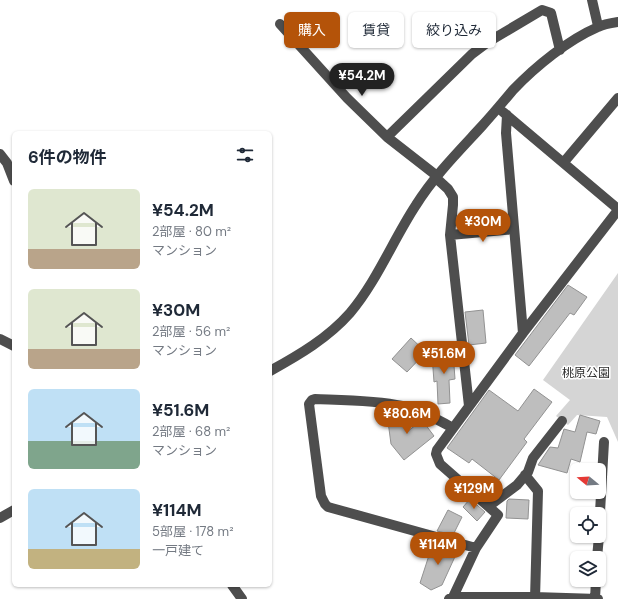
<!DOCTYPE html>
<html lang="ja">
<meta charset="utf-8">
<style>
:root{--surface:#fff;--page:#f6f6f7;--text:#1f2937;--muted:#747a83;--accent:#b45309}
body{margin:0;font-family:"DM Sans","Noto Sans JP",sans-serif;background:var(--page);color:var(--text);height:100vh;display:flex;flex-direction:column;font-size:15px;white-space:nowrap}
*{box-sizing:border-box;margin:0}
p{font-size:13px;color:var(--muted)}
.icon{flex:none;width:22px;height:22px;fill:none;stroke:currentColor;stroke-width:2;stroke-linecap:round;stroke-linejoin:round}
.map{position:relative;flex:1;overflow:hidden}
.drawer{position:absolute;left:12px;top:131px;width:260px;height:456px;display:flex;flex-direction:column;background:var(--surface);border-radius:6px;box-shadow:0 1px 3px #0004}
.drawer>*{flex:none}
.hud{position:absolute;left:284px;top:12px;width:274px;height:36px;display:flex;gap:8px}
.needle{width:26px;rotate:288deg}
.buttons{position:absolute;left:570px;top:463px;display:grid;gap:8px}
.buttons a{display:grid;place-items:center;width:36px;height:36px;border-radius:6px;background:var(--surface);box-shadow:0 1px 3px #0004;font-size:20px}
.price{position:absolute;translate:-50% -34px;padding:0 9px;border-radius:14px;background:var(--accent);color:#fff;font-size:13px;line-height:26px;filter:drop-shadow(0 1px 2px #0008)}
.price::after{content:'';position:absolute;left:50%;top:24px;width:12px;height:9px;margin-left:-6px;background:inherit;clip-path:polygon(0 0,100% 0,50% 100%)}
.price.selected{background:#222;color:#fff}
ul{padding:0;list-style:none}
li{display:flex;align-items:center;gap:12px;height:100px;padding:0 16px}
li span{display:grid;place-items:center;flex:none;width:112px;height:80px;border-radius:6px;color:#555}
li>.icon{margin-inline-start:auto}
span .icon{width:48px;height:48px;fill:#fffc;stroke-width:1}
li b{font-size:17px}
h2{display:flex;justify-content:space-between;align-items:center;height:48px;padding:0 16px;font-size:17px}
.chip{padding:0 14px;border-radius:6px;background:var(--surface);box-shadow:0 1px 3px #0004;font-size:14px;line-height:36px}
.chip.selected{background:var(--accent);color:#fff}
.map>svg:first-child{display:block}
.green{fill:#d5d5d5}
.building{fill:#bebebe;stroke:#929292}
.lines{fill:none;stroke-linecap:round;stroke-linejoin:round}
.minor{stroke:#4e4e4e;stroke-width:10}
.labels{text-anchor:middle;stroke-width:3;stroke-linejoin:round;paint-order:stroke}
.park-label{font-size:12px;fill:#2c2c2c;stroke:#fff}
</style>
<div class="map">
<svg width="618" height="599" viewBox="0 0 618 599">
<rect width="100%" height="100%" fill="#fff"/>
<path class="green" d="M618,273v169l-11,-25 -30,-2 -9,10 -12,-9 14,-16 -27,-20z"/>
<path class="building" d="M568,285l19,12 -13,18 -4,-2 -41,53 -14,-11z
M483,310l3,33 -17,2 -4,-33z
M411,338l15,14 -19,20 -15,-13z
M453,352l2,27 -6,1 1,23 -12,1 -1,-23 -3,1 -2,-27z
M534,389l18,13 -28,37 3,3 -28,38 -27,-21 -3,4 -22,-15 42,-58 29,21z
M387,414h18l2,18 15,-12 12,16 -30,24 -13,-16z
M580,415l20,6 -4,13 -9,-2 -7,30 -9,-3 -4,14 -29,-8 12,-18 8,1 6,-19 11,3z
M470,499l15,13 -8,9 -14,-14z
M509,499l20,1 -1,19 -22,-1 1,-17z
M448,510l14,7 -9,18 -16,-4z
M433,543l25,7 -16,35 -11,5 -11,-7z"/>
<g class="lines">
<path class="minor" d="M592,0l6,26
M280,24l67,74 40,39 50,39
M503,112l115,97
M507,115l-1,18 17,200
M387,137l85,-83 16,-12 54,-32 9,3 9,37
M0,154l7,9 7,18
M564,162l54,-64
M436,178l12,11 5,8v8l-3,30 19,171
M450,235l64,-6
M0,339l14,7
M270,371c29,-16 58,-33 80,-58 27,-32 43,-73 66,-108 18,-29 43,-54 66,-79 11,-12 21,-24 31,-36 23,-24 55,-50 85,-63 6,-3 13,-4 20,-5
M453,428c-16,-9 -33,-18 -51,-22 -26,-6 -60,-6 -87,-7l-3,1 -3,4 12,92 4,8 3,3 148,41
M525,475l13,16 -3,108
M489,506l28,-21 11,-13 5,-14 29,-37
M0,518l14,-8
M599,530l5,-88
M597,558l2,-22
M232,585l10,14
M453,597l23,-49 22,-33 -58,-51 -4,-10 1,-4 86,-117 95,-123
M449,599l4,-2h81l64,2
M595,599l1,-19"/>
</g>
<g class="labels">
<g class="park-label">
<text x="586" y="377">桃原公園</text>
</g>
</g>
</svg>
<div class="buttons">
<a><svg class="needle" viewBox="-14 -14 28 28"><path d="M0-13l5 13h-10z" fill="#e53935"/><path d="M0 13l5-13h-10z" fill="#747a83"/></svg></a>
<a><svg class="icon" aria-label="locate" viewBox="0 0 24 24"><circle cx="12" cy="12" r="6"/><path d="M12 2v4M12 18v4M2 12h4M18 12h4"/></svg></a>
<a><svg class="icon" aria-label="layers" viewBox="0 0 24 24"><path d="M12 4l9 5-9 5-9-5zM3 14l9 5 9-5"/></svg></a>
</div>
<b class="price selected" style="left:362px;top:97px">¥54.2M</b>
<b class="price" style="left:483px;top:243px">¥30M</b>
<b class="price" style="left:444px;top:375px">¥51.6M</b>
<b class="price" style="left:407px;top:435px">¥80.6M</b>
<b class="price" style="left:474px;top:510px">¥129M</b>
<b class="price" style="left:438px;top:566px">¥114M</b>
<div class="hud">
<a class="chip selected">購入</a>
<a class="chip">賃貸</a>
<a class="chip">絞り込み</a>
</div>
<section class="drawer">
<h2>6件の物件<svg class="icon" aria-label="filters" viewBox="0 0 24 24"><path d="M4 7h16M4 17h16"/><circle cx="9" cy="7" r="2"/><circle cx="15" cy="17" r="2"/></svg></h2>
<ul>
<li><span style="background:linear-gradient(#dfe7d0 75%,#b9a48a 0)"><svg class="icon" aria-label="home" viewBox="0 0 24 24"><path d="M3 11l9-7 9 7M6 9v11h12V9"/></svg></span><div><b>¥54.2M</b><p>2部屋 · 80 m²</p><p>マンション</p></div></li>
<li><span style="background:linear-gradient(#dfe7d0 75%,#b9a48a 0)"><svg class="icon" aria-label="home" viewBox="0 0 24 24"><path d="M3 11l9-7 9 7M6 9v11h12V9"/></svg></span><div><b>¥30M</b><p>2部屋 · 56 m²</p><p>マンション</p></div></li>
<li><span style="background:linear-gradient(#bfe0f5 65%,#7fa58c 0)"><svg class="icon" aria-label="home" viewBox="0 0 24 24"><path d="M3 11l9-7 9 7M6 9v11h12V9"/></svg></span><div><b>¥51.6M</b><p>2部屋 · 68 m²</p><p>マンション</p></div></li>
<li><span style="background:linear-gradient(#bfe0f5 75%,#c2b280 0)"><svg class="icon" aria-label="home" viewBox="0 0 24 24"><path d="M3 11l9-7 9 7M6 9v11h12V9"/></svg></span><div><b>¥114M</b><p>5部屋 · 178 m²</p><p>一戸建て</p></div></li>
</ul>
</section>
</div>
